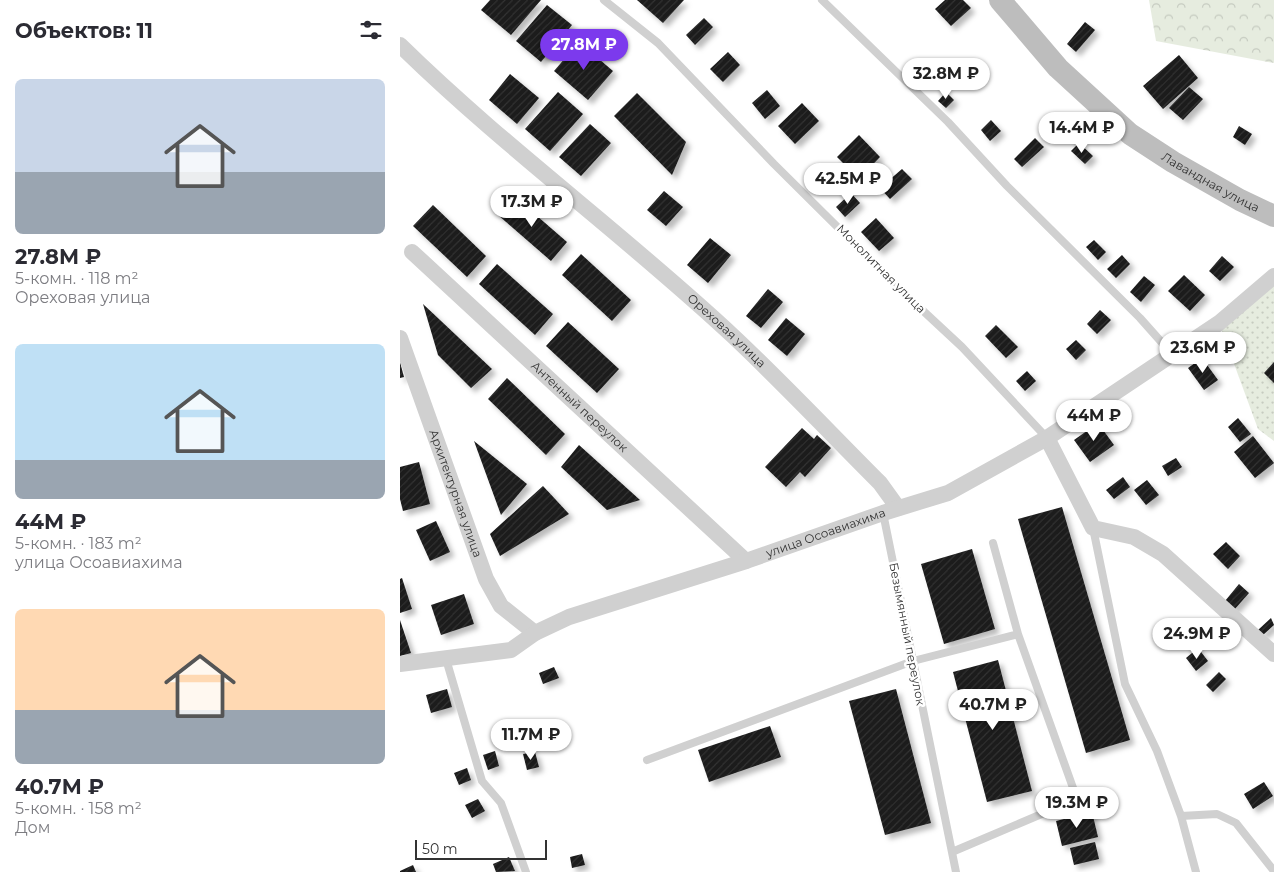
<!DOCTYPE html>
<html lang="ru">
<meta charset="utf-8">
<style>
:root{--surface:#fff;--page:#f7f7f7;--text:#2b2b33;--muted:#7c7c81;--accent:#7c3aed}
body{margin:0;font-family:Montserrat,sans-serif;background:var(--page);color:var(--text);height:100vh;display:flex;flex-direction:column;font-size:19px;white-space:nowrap}
*{box-sizing:border-box;margin:0}
p{font-size:16px;color:var(--muted)}
.icon{flex:none;width:28px;height:28px;fill:none;stroke:currentColor;stroke-width:2;stroke-linecap:round;stroke-linejoin:round}
.map{position:relative;flex:1;overflow:hidden}
.side{display:flex;flex-direction:column;background:var(--surface);width:400px}
.side>*{flex:none}
.scale{position:absolute;left:15px;bottom:12px;width:132px;box-sizing:border-box;padding-left:5px;border:2px solid #333;border-top:0;font-size:14px;line-height:18px;white-space:nowrap;color:#333;-webkit-text-stroke:4px #fff;paint-order:stroke}
.price{position:absolute;translate:-50% -42px;padding:0 11px;border-radius:18px;background:#fff;color:#222;font-size:16px;line-height:32px;filter:drop-shadow(0 1px 2px #0008)}
.price::after{content:'';position:absolute;left:50%;top:30px;width:15px;height:11px;margin-left:-8px;background:inherit;clip-path:polygon(0 0,100% 0,50% 100%)}
.price.on{background:var(--accent);color:#fff}
ul{padding:0;list-style:none}
li{display:grid;align-content:center;gap:10px;height:265px;padding:0 15px}
li span{display:grid;place-items:center;height:155px;border-radius:8px;color:#555}
li>.icon{margin-inline-start:auto}
span .icon{width:90px;height:90px;fill:#fffc;stroke-width:1}
li b{font-size:21px}
h2{display:flex;justify-content:space-between;align-items:center;height:60px;padding:0 15px;font-size:21px}
main{display:flex;flex:1;min-height:0}
.map>svg:first-child{display:block}
.forest{fill:url(#forest-crowns)}
.park{fill:url(#park-dots)}
.building{fill:url(#building-hatch);filter:url(#shadow)}
.lines{fill:none;stroke-linecap:round;stroke-linejoin:round}
.lane{stroke:#d0d0d0;stroke-width:8}
.street{stroke:#d0d0d0;stroke-width:16}
.secondary{stroke:#bdbdbd;stroke-width:22}
.labels{text-anchor:middle;stroke-width:5;stroke-linejoin:round;paint-order:stroke}
.street-label{font-size:12px;fill:#333;stroke:#fff}
</style>
<main>
<section class="side">
<h2>Объектов: 11<svg class="icon" aria-label="filters" viewBox="0 0 24 24"><path d="M4 7h16M4 17h16"/><circle cx="9" cy="7" r="2"/><circle cx="15" cy="17" r="2"/></svg></h2>
<ul>
<li><span style="background:linear-gradient(#c9d6e8 60%,#9aa5b1 0)"><svg class="icon" aria-label="home" viewBox="0 0 24 24"><path d="M3 11l9-7 9 7M6 9v11h12V9"/></svg></span><div><b>27.8M ₽</b><p>5-комн. · 118 m²</p><p>Ореховая улица</p></div></li>
<li><span style="background:linear-gradient(#bfe0f5 75%,#9aa5b1 0)"><svg class="icon" aria-label="home" viewBox="0 0 24 24"><path d="M3 11l9-7 9 7M6 9v11h12V9"/></svg></span><div><b>44M ₽</b><p>5-комн. · 183 m²</p><p>улица Осоавиахима</p></div></li>
<li><span style="background:linear-gradient(#ffd9b3 65%,#9aa5b1 0)"><svg class="icon" aria-label="home" viewBox="0 0 24 24"><path d="M3 11l9-7 9 7M6 9v11h12V9"/></svg></span><div><b>40.7M ₽</b><p>5-комн. · 158 m²</p><p>Дом</p></div></li>
</ul>
</section>
<div class="map">
<svg width="874" height="872" viewBox="0 0 874 872">
<defs>
<pattern id="forest-crowns" width="20" height="18" patternUnits="userSpaceOnUse" patternTransform="scale(1.25)"><rect width="20" height="18" fill="#e6ecdf"/><path d="M2 6a3 3 0 1 1 6 0M12 15a3 3 0 1 1 6 0" fill="none" stroke="#c6cbc0"/></pattern>
<pattern id="park-dots" width="8" height="8" patternUnits="userSpaceOnUse" patternTransform="scale(1.25)"><rect width="8" height="8" fill="#e6ecdf"/><path d="M2 2h.1M6 6h.1" fill="none" stroke="#c6cbc0" stroke-width="1.8" stroke-linecap="round"/></pattern>
<pattern id="building-hatch" width="6" height="6" patternUnits="userSpaceOnUse" patternTransform="scale(1.25)"><rect width="6" height="6" fill="#1a1a1a"/><path d="M-1 1l2-2M0 6l6-6M5 7l2-2" fill="none" stroke="#333"/></pattern>
<filter id="shadow"><feDropShadow dx="4.5" dy="4.5" stdDeviation="2.5" flood-color="#0004"/></filter>
</defs>
<rect width="100%" height="100%" fill="#fff"/>
<path class="forest" d="M749,0h125v63l-118,-22z"/>
<path class="park" d="M874,276v165l-16,-12 -39,-106z"/>
<path class="building" d="M90,0h51l-30,35 -30,-25z
M237,0h47l-21,23z
M545,0h18l8,8 -20,18 -16,-17z
M147,5l25,20 -31,37 -25,-21z
M304,18l9,9 -18,18 -9,-10z
M685,22l10,8 -19,22 -9,-8z
M179,42l34,29 -25,29 -34,-29z
M328,52l12,13 -17,17 -13,-13z
M779,55l19,23 -35,31 -20,-23z
M540,58l12,11 -13,14 -12,-10z
M110,74l29,24 -22,26 -28,-24z
M789,87l14,12 -20,21 -14,-12z
M367,90l13,16 -15,13 -13,-16z
M158,92l25,22 -33,37 -25,-22z
M546,92l8,8 -8,8 -8,-7z
M237,93l49,49 -14,33 -58,-59z
M402,103l17,18 -24,23 -17,-18z
M591,120l10,11 -11,10 -9,-11z
M190,124l21,19 -30,33 -22,-19z
M839,126l13,8 -7,11 -12,-8z
M459,135l21,22 -21,22 -22,-22z
M635,138l9,9 -22,20 -8,-8z
M679,143l14,13 -8,8 -14,-13z
M502,169l10,10 -22,20 -10,-11z
M264,191l19,16 -17,19 -19,-16z
M451,193l9,10 -15,14 -9,-10z
M114,196l53,46 -16,19 -53,-46z
M33,205l53,51 -19,21 -54,-51z
M476,218l18,20 -15,13 -18,-19z
M310,238l21,17 -23,28 -21,-18z
M694,240l12,12 -8,8 -12,-13z
M181,254l50,46 -19,21 -50,-46z
M722,255l8,9 -14,14 -9,-9z
M822,256l12,11 -14,14 -11,-10z
M97,264l56,50 -18,21 -56,-51z
M784,275l21,20 -15,16 -22,-20z
M744,276l11,9 -14,17 -11,-10z
M368,289l15,13 -22,26 -15,-12z
M23,304l69,65 -21,19 -33,-33z
M700,310l11,10 -14,14 -10,-10z
M386,318l19,16 -18,22 -19,-16z
M168,322l51,47 -22,24 -51,-47z
M596,325l22,22 -12,11 -21,-22z
M676,340l10,10 -10,10 -10,-11z
M802,358l16,22 -14,10 -16,-22z
M0,362l4,15 -4,1z
M874,362v21l-10,-10z
M627,371l9,10 -11,10 -9,-10z
M107,378l58,56 -19,21 -58,-56z
M838,418l13,16 -11,8 -12,-15z
M698,423l16,22 -24,17 -16,-22z
M402,428l12,11 3,-4 14,13 -26,29 -5,-5 -14,15 -21,-20z
M853,436l21,27 -19,15 -21,-26z
M74,441l53,43 -26,31z
M179,445l61,55 -33,10 -46,-43z
M776,458l6,9 -14,9 -6,-10z
M19,462l11,42 -27,7 -3,-12v-32z
M723,477l7,10 -16,12 -8,-9z
M747,480l12,15 -13,10 -12,-15z
M143,486l26,28 -69,42 -10,-22z
M662,507l68,233 -44,13 -68,-234z
M36,521l14,31 -20,9 -14,-31z
M826,542l14,14 -12,13 -15,-15z
M572,549l23,80 -51,15 -23,-80z
M2,578l10,31 -12,4v-34z
M839,584l10,9 -15,17 -9,-9z
M64,594l10,30 -33,11 -10,-30z
M871,618l3,7 -11,10 -5,-5z
M0,620l11,33 -11,3z
M798,648l10,13 -12,10 -10,-13z
M598,660l34,131 -45,11 -34,-130z
M154,667l5,11 -16,6 -4,-11z
M819,672l7,7 -13,13 -7,-7z
M47,689l5,18 -21,6 -5,-18z
M496,689l35,134 -46,12 -36,-134z
M370,726l11,31 -72,25 -11,-32z
M95,751l4,15 -11,4 -5,-15z
M135,752l4,15 -12,3 -4,-16z
M67,768l4,12 -12,5 -5,-12z
M864,782l9,14 -20,13 -9,-15z
M78,799l7,12 -13,7 -7,-13z
M692,812l6,25 -36,9 -6,-25z
M695,842l4,17 -25,6 -4,-17z
M182,854l3,11 -13,3 -2,-11z
M109,857l6,14 -19,1 -3,-8z
M13,865l3,7h-16v-1z"/>
<g class="lines">
<path class="lane" d="M204,0l54,43 116,121 131,130 57,53 85,91
M422,0l126,122 59,64 133,132 32,36
M483,513l73,359
M693,528l32,156 32,67 24,65 15,56
M46,659l36,122 19,22 25,69
M247,760l266,-99 105,-27
M781,816l36,-2 19,9 38,48
M552,852l125,-53 -59,-165 -25,-91"/>
<g class="street">
<path id="s1" d="M0,45c105,103 225,190 333,291 50,47 98,98 147,147l18,25"/>
<path id="s2" d="M12,252l334,309"/>
<path id="s3" d="M0,338l86,241 15,27 34,27"/>
<path d="M647,438l46,90 41,9 29,17 111,100"/>
<path id="s4" d="M0,664l111,-14 24,-17 34,-16 177,-56 137,-48 65,-20 99,-55 172,-115 55,-47"/>
</g>
<path class="secondary" id="s5" d="M600,0l58,68 72,66 43,28 67,38 34,16"/>
</g>
<g class="labels">
<g class="street-label">
<text dy="4" stroke="none"><textPath href="#s5" startOffset="281">Лавандная улица</textPath></text>
<text transform="translate(481 269) rotate(45)" y="4">Монолитная улица</text>
<text dy="4" stroke="none"><textPath href="#s1" startOffset="434">Ореховая улица</textPath></text>
<text dy="4" stroke="none"><textPath href="#s2" startOffset="228">Антенный переулок</textPath></text>
<text dy="4" stroke="none"><textPath href="#s3" startOffset="165">Архитектурная улица</textPath></text>
<text dy="4" stroke="none"><textPath href="#s4" startOffset="449">улица Осоавиахима</textPath></text>
<text transform="translate(507 634) rotate(79)" y="4">Безымянный переулок</text>
</g>
</g>
</svg>
<div class="scale">50 m</div>
<b class="price on" style="left:184px;top:71px">27.8M ₽</b>
<b class="price" style="left:546px;top:100px">32.8M ₽</b>
<b class="price" style="left:682px;top:154px">14.4M ₽</b>
<b class="price" style="left:448px;top:205px">42.5M ₽</b>
<b class="price" style="left:132px;top:228px">17.3M ₽</b>
<b class="price" style="left:803px;top:374px">23.6M ₽</b>
<b class="price" style="left:694px;top:442px">44M ₽</b>
<b class="price" style="left:797px;top:660px">24.9M ₽</b>
<b class="price" style="left:593px;top:731px">40.7M ₽</b>
<b class="price" style="left:131px;top:761px">11.7M ₽</b>
<b class="price" style="left:677px;top:829px">19.3M ₽</b>
</div>
</main>
